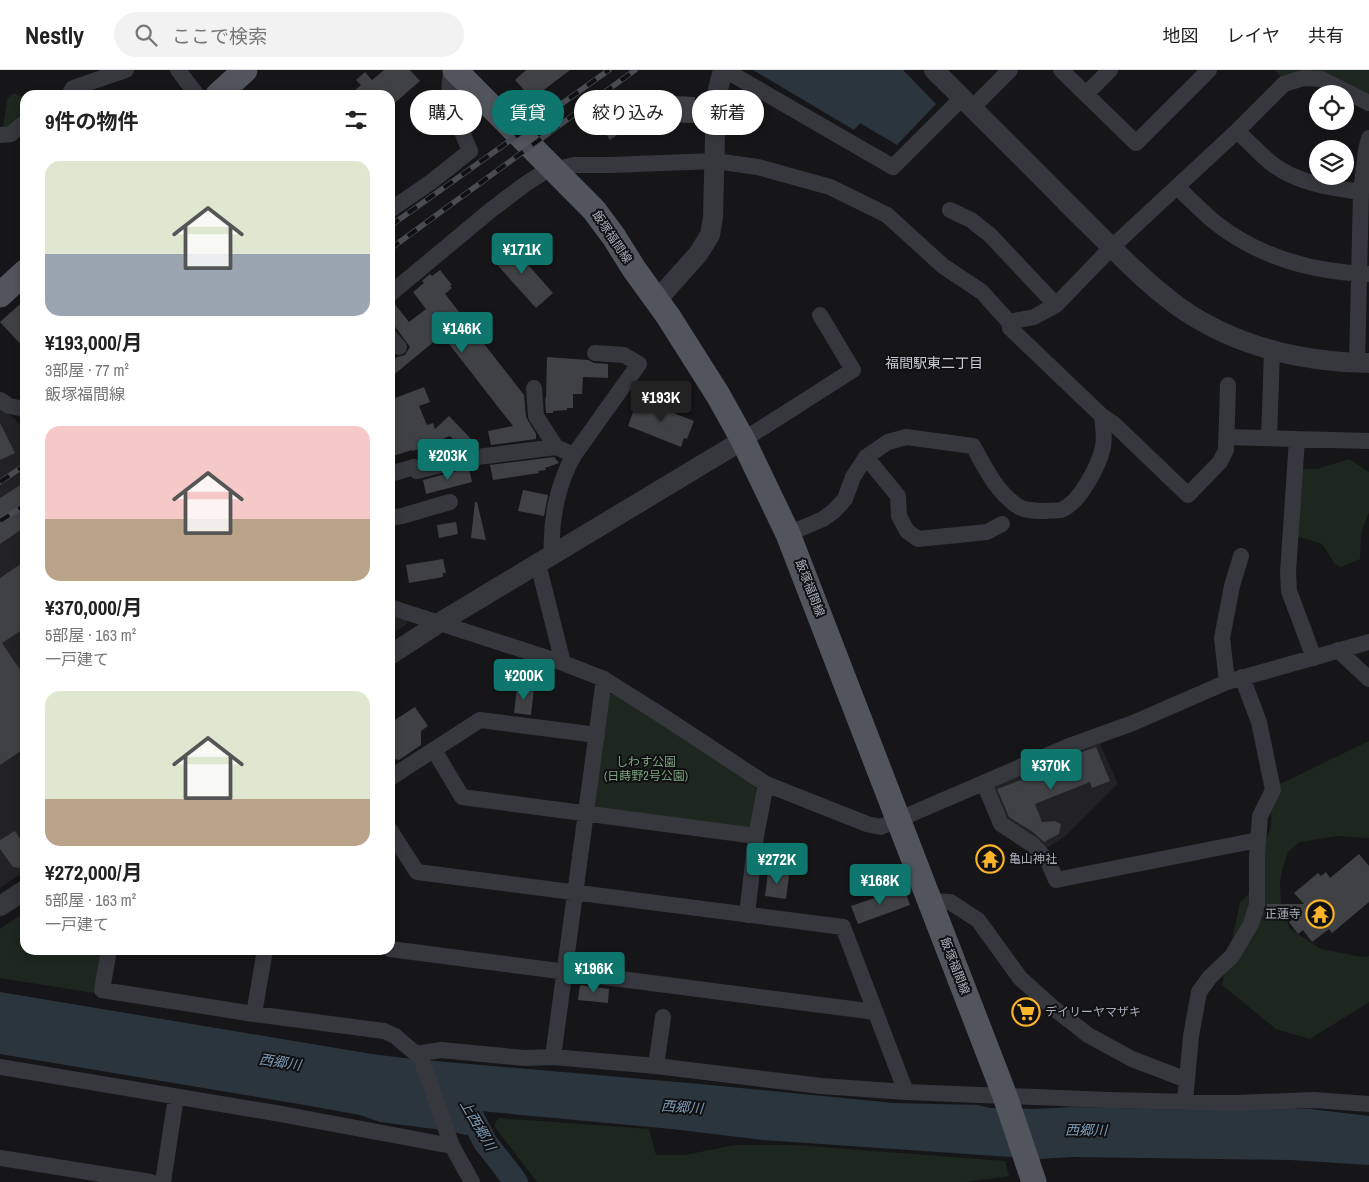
<!DOCTYPE html>
<html lang="ja">
<meta charset="utf-8">
<style>
:root{--surface:#fff;--page:#f2f2f2;--text:#222;--muted:#767676;--line:#e0e0e0;--accent:#0f766e}
body{margin:0;font-family:"Archivo Narrow","Noto Sans JP",sans-serif;background:var(--page);color:var(--text);height:100vh;display:flex;flex-direction:column;font-size:19px;white-space:nowrap}
*{box-sizing:border-box;margin:0}
p{font-size:16px;color:var(--muted)}
.icon{flex:none;width:28px;height:28px;fill:none;stroke:currentColor;stroke-width:2;stroke-linecap:round;stroke-linejoin:round}
.map{position:relative;flex:1;overflow:hidden}
.side{position:absolute;left:20px;top:20px;width:375px;height:865px;display:flex;flex-direction:column;background:var(--surface);border-radius:15px;box-shadow:0 2px 8px #0003}
.side>*{flex:none}
.guide{position:absolute;left:410px;top:20px;width:475px;height:45px;display:flex;gap:10px}
.buttons{position:absolute;left:1309px;top:15px;display:grid;gap:10px}
.buttons a{display:grid;place-items:center;width:45px;height:45px;border-radius:50%;background:var(--surface);box-shadow:0 2px 8px #0003;font-size:25px}
.price{position:absolute;translate:-50% -42px;padding:0 11px;border-radius:5px;background:var(--accent);color:#fff;font-size:16px;line-height:32px;filter:drop-shadow(0 1px 2px #0008)}
.price::after{content:'';position:absolute;left:50%;top:30px;width:15px;height:11px;margin-left:-8px;background:inherit;clip-path:polygon(0 0,100% 0,50% 100%)}
.price.active{background:#222;color:#fff}
ul{padding:0;list-style:none}
li{display:grid;align-content:center;gap:10px;height:265px;padding:0 25px}
li span{display:grid;place-items:center;height:155px;border-radius:15px;color:#555}
li>.icon{margin-inline-start:auto}
span .icon{width:90px;height:90px;fill:#fffc;stroke-width:1}
li b{font-size:21px}
h2{display:flex;justify-content:space-between;align-items:center;height:60px;padding:0 25px;font-size:21px}
.pill{padding:0 18px;border-radius:22px;background:var(--surface);box-shadow:0 2px 8px #0003;font-size:18px;line-height:45px}
.pill.active{background:var(--accent);color:#fff}
header{display:flex;align-items:center;gap:30px;box-sizing:border-box;height:70px;padding:0 25px;background:var(--surface);border-bottom:1px solid var(--line)}
header strong{font-size:24px}
nav{display:flex;gap:28px;margin-inline-start:auto;font-size:18px}
.search{width:350px;height:45px;background:var(--page);display:flex;align-items:center;gap:12px;box-sizing:border-box;padding:0 18px;border-radius:28px;color:var(--muted);font-size:19px}
.map>svg:first-child{display:block}
.built{fill:#222225}
.green{fill:#1e271f}
.water{fill:#2b353d}
.lines{fill:none;stroke-linecap:round;stroke-linejoin:round}
.river{stroke:#2b353d;stroke-width:24}
.building{fill:#404145}
.minor{stroke:#37383d;stroke-width:16}
.tertiary{stroke:#37383d;stroke-width:20}
.primary{stroke:#53555d;stroke-width:25}
.rail-casing{stroke:#4a4c53;stroke-width:5.5}
.rail{stroke:#111113;stroke-width:4;stroke-dasharray:11;stroke-linecap:butt}
.labels{text-anchor:middle;stroke-width:4;stroke-linejoin:round;paint-order:stroke}
.street-label{font-size:12px;fill:#a7adb9;stroke:#111113}
.park-label{font-size:12px;fill:#7da57f;stroke:#111113}
.poi-label{font-size:12px;fill:#a7adb9;stroke:#111113;text-anchor:start}
.neighbourhood-label{font-size:14px;fill:#c9ccd5;stroke:#111113}
.water-label{font-size:14px;font-style:italic;fill:#7c9bb6;stroke:#111113}
</style>
<header>
<strong>Nestly</strong>
<div class="search"><svg class="icon" aria-label="search" viewBox="0 0 24 24"><circle cx="10" cy="10" r="6"/><path d="M15 15l6 6"/></svg>ここで検索</div>
<nav><a>地図</a><a>レイヤ</a><a>共有</a></nav>
</header>
<div class="map">
<svg width="1369" height="1112" viewBox="0 0 1369 1112">
<rect width="100%" height="100%" fill="#161618"/>
<path class="built" d="M0,338l15,11 10,13v439l-25,17z
M390,543l17,5v6l-17,11z
M1099,672l19,42 -54,53 -20,13 -40,-30 -13,-33z"/>
<path class="green" d="M1275,0h94v27l-88,-20z
M14,23l11,5c0,13 -8,20 -16,29l-6,1 4,-29z
M1349,389l20,13v40l-8,21 -1,26 -19,8 -6,-3 -13,-20 -28,-9 4,-66h19z
M615,624l139,90 3,6 -4,34 -4,4 -151,-18 -5,-6 14,-109z
M1369,671v97l-32,-2 -37,6 -12,10 -6,18 -2,13 1,22 9,24 31,20 41,8 7,-1v46l-59,37 -34,-10 -54,-44 18,-82 24,-26 -3,-25 10,-24 1,-40z
M25,842v38h77l-8,43 -94,-15v-49z
M498,1048l151,11 7,26h29l50,-10h59l211,16 4,15 -42,6h-430l-43,-56z"/>
<path class="water" d="M753,0h150l33,34 -39,41 -37,-22 -6,7z
M0,922l372,62 40,5 277,24 205,20 84,2 12,3 43,1 40,-2 122,3 115,-1 59,7v49l-78,-5 -218,-3 -34,2 -276,-19 -91,-11 -192,-18 -11,23 -4,1 -15,-4 -70,-9 -20,-7 -55,-10 -305,-51z"/>
<g class="lines">
<path class="river" d="M460,1023l25,49 31,40"/>
</g>
<path class="building" d="M384,0h26l10,11 -30,26v-12h-41l12,-10 -5,-5 9,-8 7,8z
M526,0h44l-38,29 -17,-19z
M650,25l45,2v26l-45,-1z
M633,32l11,14 -34,24 -10,-15z
M508,172l45,51 -17,15 -45,-50z
M440,200l12,15 -2,1 2,2 -7,6 79,101 2,22 10,17v5l-45,6 -3,-14 25,-5 -71,-91 -52,43v-16l7,-5 8,-2 5,-8 -20,-27v-16l4,-1 15,19 17,-13 -13,-17 11,-9 -2,-2 8,-7 2,2z
M20,234l5,5v40l-25,-27z
M547,287l41,3 6,3 14,1v14l-25,-1 -1,17h-9v14h-6v2l-14,1v2h-7l-1,-16 1,2z
M424,317l6,15 -11,4 8,19 6,-2 2,6 14,-13 22,23 -10,2 -3,3 -8,-8 -37,15 -1,-1 -22,7v-16l3,-1 -3,-8v-32z
M638,329l56,22 -7,18 -3,-1 -3,9 -53,-21z
M0,353l15,30 -15,7z
M554,387l5,6 -14,5 1,2 -8,1 1,2 -46,7 -3,-15z
M469,398l3,14 -46,12 -3,-14z
M25,412v45l-25,17v-46z
M523,420l25,5 -4,21 -26,-5z
M475,432h2l9,38 -15,-2z
M456,452l2,12 -19,4 -2,-13z
M443,489l3,14h-3v4l-34,6 -3,-18z
M25,491v67l-23,15 23,34v71l-25,17v-187z
M517,617l17,1 -3,27 -17,-2z
M415,637l13,19 -7,5v14l-22,15 -5,-1 -4,-2v-34z
M1096,677l14,34 -18,7 -2,-6 -55,22 7,18 13,-1 6,3 -2,10 -15,8 -11,-10 -24,-15 -12,-28 38,-14v-1l45,-18 -1,-3z
M15,761l10,15v19l-5,3 -7,-1 -13,-18v-9z
M1359,784l10,12v36l-37,31 -3,-4 -17,13 -9,-12 -5,4 -9,-12 8,-5 -30,-10v-3h37l-10,-11 24,-20 3,3 5,-4 4,6z
M768,802l21,3 -3,24 -21,-3z
M904,818l6,17 -52,19 -7,-18z
M580,915l29,4 -1,14 -30,-3z"/>
<g class="lines">
<path class="minor" d="M178,0l19,25
M725,0l168,97 69,-69
M1061,0l75,73 73,-73
M1086,24l24,-24
M69,25l4,-7 53,-18
M972,38l38,-38
M1237,61c11,10 22,22 34,32 25,20 60,25 90,29
M0,65l11,-1 14,-12
M1177,117c13,12 26,26 40,37 44,34 97,48 152,50
M390,140l41,-28 39,-31 -18,-43 -3,-15 2,-23
M950,140l21,10 19,15 66,70
M390,224l101,-84 33,-25 20,-13 30,-7h36l105,-4 43,6 72,20 57,28 56,51 39,26 27,30 1,6 92,88 12,8 74,71 32,-33 6,-12 2,-65
M1009,252l25,-5 22,-12 56,-58 125,-116 47,-47 19,-6 18,1 48,24
M390,267l9,10
M1357,293l4,-171 5,-42 3,-12
M534,318l2,28 20,31
M0,330l9,6 16,3
M1227,367l142,4
M1269,368l3,-87
M1297,369l-9,134 1,18 25,67
M743,370l110,-70 -33,-55
M866,387l32,39 1,20 8,15 11,8 69,-7 15,-8
M390,404l24,-7 3,4 53,-14h7l79,-10 18,8
M390,448l12,-2 48,-14
M788,464l35,-15 12,-9 10,-11 8,-22 13,-20 22,-15 18,-5 67,9c13,23 23,46 46,61 8,4 18,4 27,4 4,-1 11,0 15,-1 19,-7 38,-45 42,-63 2,-9 0,-21 -1,-31
M552,486c-2,-34 5,-71 22,-101l65,-91 -15,-9 -29,-2
M538,494l25,99
M390,537l173,56 41,16 57,36 105,69 101,40 14,3 188,-81 64,-23 94,-41 142,-40
M1338,580l31,29
M1227,612l-5,-44 10,-52 9,-30
M434,680l28,47 294,39
M390,708l90,-58 117,15
M984,713l17,41 32,21 15,16 8,19 202,-40
M390,760l27,42 426,55 63,165
M930,831l20,1 28,18 42,58 31,28 37,29 44,24 55,21
M747,845l9,-79 10,-52
M390,879l485,63
M109,880l-7,40 152,24 130,17 11,5 26,22 31,88 20,36
M254,944l11,-64
M416,984l25,-4 83,8 29,-1 103,9 165,20 85,6 203,8 126,3 79,-3 55,4
M553,987l51,-378
M656,996l7,-49
M0,997l281,47 171,32
M1185,1031l6,-65 8,-44 11,-15 22,-21 19,-32 6,-19v-48l3,-41 13,-26 -14,-68 -17,-45
M0,1088l151,24
M163,1112l13,-85"/>
<path class="tertiary" d="M934,0c45,45 90,89 134,134 36,35 71,74 111,103 57,40 122,55 190,56
M657,230l41,-46 12,-19 3,-18 3,-120 7,-27
M390,585l49,-32 304,-183
M0,836l25,-16"/>
<path class="primary" d="M455,0l139,140 20,27 20,32 34,47 50,79 25,45 45,94 217,562 29,86
M218,25l27,-25
M0,225l25,-23"/>
<g class="rail-casing">
<path id="rail" d="M390,156l219,-156
M390,179l245,-179
M0,412l25,-17
M0,451l25,-16"/>
</g>
<use href="#rail" class="rail"/>
</g>
<defs>
<g id="temple-ring" transform="scale(1.4375)"><circle r="9.5" fill="#111113" stroke="#fcb42a" stroke-width="1.5"/><path d="M0-6L5-2H3V0L6.5 2.5H4V6H1.5V3h-3V6H-4V2.5H-6.5L-3 0V-2H-5Z" fill="#fcb42a"/></g>
<g id="supermarket-ring" transform="scale(1.4375)"><circle r="9.5" fill="#111113" stroke="#fcb42a" stroke-width="1.5"/><path d="M-6-5.5h2.5l.6 2H6L4.5 2H-2.5L-4.4-4H-6ZM-1.5 3.2a1.3 1.3 0 1 0 .1 0ZM3 3.2a1.3 1.3 0 1 0 .1 0Z" fill="#fcb42a"/></g>
</defs>
<g fill-rule="evenodd">
<use href="#temple-ring" x="990" y="789"/>
<use href="#temple-ring" x="1320" y="844"/>
<use href="#supermarket-ring" x="1026" y="942"/>
</g>
<g class="labels">
<g class="street-label">
<text transform="translate(612 167) rotate(56)" y="4">飯塚福間線</text>
<text transform="translate(810 518) rotate(69)" y="4">飯塚福間線</text>
<text transform="translate(955 896) rotate(69)" y="4">飯塚福間線</text>
</g>
<g class="park-label">
<text x="646" y="696">しわす公園<tspan x="646" dy="14">(日蒔野2号公園)</tspan></text>
</g>
<g class="poi-label">
<text x="1009" y="793">亀山神社</text>
<text x="1301" y="848" text-anchor="end">正蓮寺</text>
<text x="1045" y="946">デイリーヤマザキ</text>
</g>
<g class="neighbourhood-label">
<text x="934" y="298">福間駅東二丁目</text>
</g>
<g class="water-label">
<text transform="translate(280 992) rotate(9)" y="5">西郷川</text>
<text transform="translate(682 1037) rotate(4)" y="5">西郷川</text>
<text transform="translate(478 1055) rotate(60)" y="5">上西郷川</text>
<text transform="translate(1086 1060) rotate(1)" y="5">西郷川</text>
</g>
</g>
</svg>
<div class="buttons">
<a><svg class="icon" aria-label="locate" viewBox="0 0 24 24"><circle cx="12" cy="12" r="6"/><path d="M12 2v4M12 18v4M2 12h4M18 12h4"/></svg></a>
<a><svg class="icon" aria-label="layers" viewBox="0 0 24 24"><path d="M12 4l9 5-9 5-9-5zM3 14l9 5 9-5"/></svg></a>
</div>
<b class="price" style="left:522px;top:205px">¥171K</b>
<b class="price" style="left:462px;top:284px">¥146K</b>
<b class="price active" style="left:661px;top:353px">¥193K</b>
<b class="price" style="left:448px;top:411px">¥203K</b>
<b class="price" style="left:524px;top:631px">¥200K</b>
<b class="price" style="left:1051px;top:721px">¥370K</b>
<b class="price" style="left:777px;top:815px">¥272K</b>
<b class="price" style="left:880px;top:836px">¥168K</b>
<b class="price" style="left:594px;top:924px">¥196K</b>
<div class="guide">
<a class="pill">購入</a>
<a class="pill active">賃貸</a>
<a class="pill">絞り込み</a>
<a class="pill">新着</a>
</div>
<section class="side">
<h2>9件の物件<svg class="icon" aria-label="filters" viewBox="0 0 24 24"><path d="M4 7h16M4 17h16"/><circle cx="9" cy="7" r="2"/><circle cx="15" cy="17" r="2"/></svg></h2>
<ul>
<li><span style="background:linear-gradient(#dfe7d0 60%,#9aa5b1 0)"><svg class="icon" aria-label="home" viewBox="0 0 24 24"><path d="M3 11l9-7 9 7M6 9v11h12V9"/></svg></span><div><b>¥193,000/月</b><p>3部屋 · 77 m²</p><p>飯塚福間線</p></div></li>
<li><span style="background:linear-gradient(#f6c9c9 60%,#b9a48a 0)"><svg class="icon" aria-label="home" viewBox="0 0 24 24"><path d="M3 11l9-7 9 7M6 9v11h12V9"/></svg></span><div><b>¥370,000/月</b><p>5部屋 · 163 m²</p><p>一戸建て</p></div></li>
<li><span style="background:linear-gradient(#dfe7d0 70%,#b9a48a 0)"><svg class="icon" aria-label="home" viewBox="0 0 24 24"><path d="M3 11l9-7 9 7M6 9v11h12V9"/></svg></span><div><b>¥272,000/月</b><p>5部屋 · 163 m²</p><p>一戸建て</p></div></li>
</ul>
</section>
</div>
